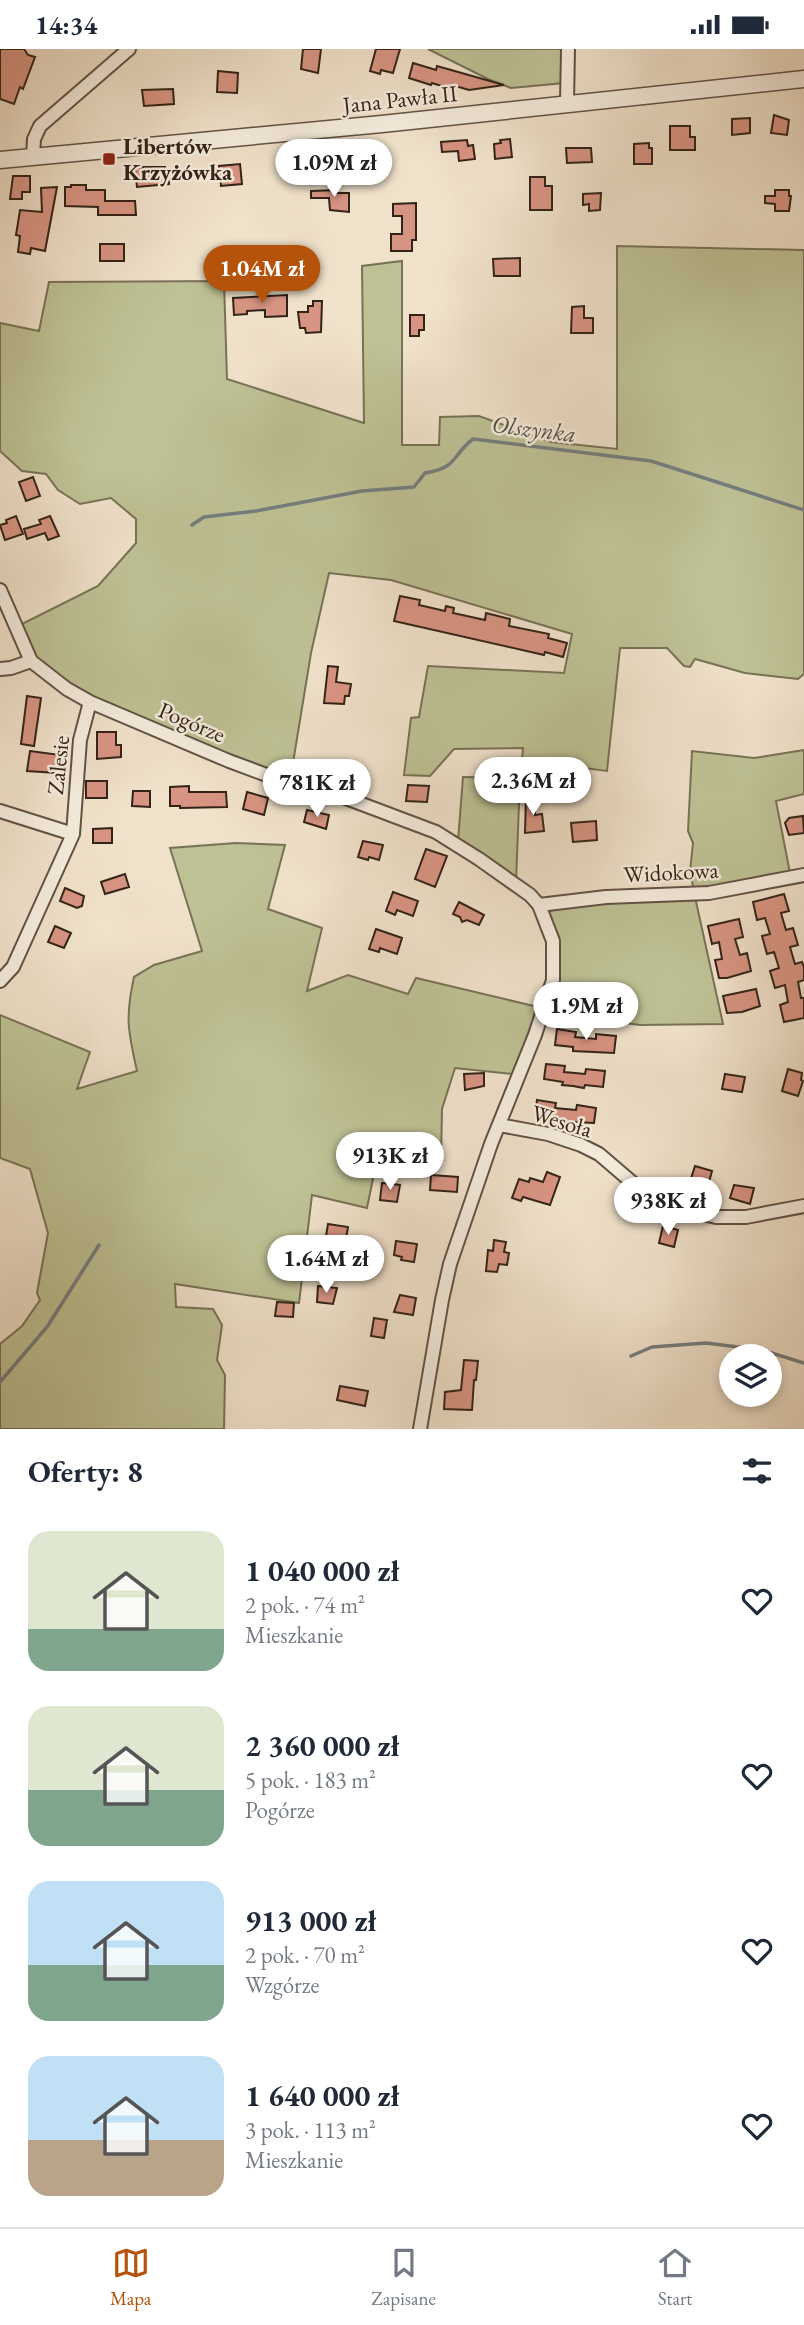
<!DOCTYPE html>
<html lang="pl">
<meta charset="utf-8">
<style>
:root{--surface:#fff;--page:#f2f2f3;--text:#1f2937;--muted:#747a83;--line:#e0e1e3;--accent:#b45309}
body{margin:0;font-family:"EB Garamond",serif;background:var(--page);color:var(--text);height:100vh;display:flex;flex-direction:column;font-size:26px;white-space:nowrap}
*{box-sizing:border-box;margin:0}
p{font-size:23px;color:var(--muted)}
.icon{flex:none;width:38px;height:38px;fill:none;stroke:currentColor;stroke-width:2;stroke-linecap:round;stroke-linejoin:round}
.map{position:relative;height:1380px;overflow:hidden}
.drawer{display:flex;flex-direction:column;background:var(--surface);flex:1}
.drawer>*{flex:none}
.tools{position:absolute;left:719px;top:1295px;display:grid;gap:14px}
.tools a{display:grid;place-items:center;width:63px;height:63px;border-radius:50%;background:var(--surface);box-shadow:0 4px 10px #0003;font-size:35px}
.price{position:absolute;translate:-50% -60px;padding:0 16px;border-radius:24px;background:#fff;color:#222;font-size:23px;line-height:46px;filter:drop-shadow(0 2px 4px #0008)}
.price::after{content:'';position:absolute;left:50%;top:42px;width:21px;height:16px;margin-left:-10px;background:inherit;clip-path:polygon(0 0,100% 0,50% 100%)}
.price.active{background:var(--accent);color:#fff}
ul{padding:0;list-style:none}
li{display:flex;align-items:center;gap:21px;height:175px;padding:0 28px}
li span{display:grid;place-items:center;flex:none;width:196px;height:140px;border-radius:21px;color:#555}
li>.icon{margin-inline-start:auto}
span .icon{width:84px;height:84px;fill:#fffc;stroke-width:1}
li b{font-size:30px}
h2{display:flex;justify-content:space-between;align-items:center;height:84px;padding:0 28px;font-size:30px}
.status{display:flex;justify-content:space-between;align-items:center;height:49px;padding:0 35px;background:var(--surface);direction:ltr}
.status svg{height:19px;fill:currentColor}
.tabs{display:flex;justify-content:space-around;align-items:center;height:98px;border-top:2px solid var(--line);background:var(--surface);font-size:19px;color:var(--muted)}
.tabs a{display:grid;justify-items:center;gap:4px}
.tabs .active{color:var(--accent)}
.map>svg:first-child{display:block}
.green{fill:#bec194;stroke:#787256;stroke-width:2}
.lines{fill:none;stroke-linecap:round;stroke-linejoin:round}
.stream{stroke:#757e7e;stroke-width:3.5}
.building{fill:#d89482;stroke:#332317;stroke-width:2}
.minor-casing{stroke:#625244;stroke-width:16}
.tertiary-casing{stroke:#625244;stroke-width:19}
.minor{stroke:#f5ecdd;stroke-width:12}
.tertiary{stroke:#f5ecdd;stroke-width:16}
.poi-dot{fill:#8f2418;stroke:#f5ecdd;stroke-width:2.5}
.labels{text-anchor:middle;stroke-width:5;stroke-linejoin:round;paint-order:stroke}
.street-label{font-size:23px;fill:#332317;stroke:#f5ecdd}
.poi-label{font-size:23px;font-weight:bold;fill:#332317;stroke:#f5ecdd;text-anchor:start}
.water-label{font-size:24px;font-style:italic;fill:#54504a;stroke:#f5ecdd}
</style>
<div class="status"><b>14:34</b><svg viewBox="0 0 49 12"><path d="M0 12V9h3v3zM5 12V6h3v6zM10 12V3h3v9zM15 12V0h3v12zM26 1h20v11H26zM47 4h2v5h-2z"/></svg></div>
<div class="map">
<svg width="804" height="1380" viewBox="0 0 804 1380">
<rect width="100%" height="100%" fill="#f0e1ca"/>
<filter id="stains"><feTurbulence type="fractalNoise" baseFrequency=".00286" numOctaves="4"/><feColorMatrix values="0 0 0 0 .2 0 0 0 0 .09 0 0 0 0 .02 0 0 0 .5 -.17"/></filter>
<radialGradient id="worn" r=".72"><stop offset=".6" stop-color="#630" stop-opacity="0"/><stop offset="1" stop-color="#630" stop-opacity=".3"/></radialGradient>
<path class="green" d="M428,0h135l1,34 -53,5 -23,-9z
M617,197l187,4v424l-6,5 -53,-6 -50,-14 -5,8 -6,-1 -17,-18h-47l-13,123 -85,-11 1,-12 -69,1 -24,27 -26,-1 7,-57 8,-1 9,-51 136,7 8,-39 -181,-54 -62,-7 -18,80 -20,122 -17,-2 -172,-70 -40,-23 -24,-19 -9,-12 -11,-23 80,-40 38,-43v-24l-25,-21 -31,6 -22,-14 -12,-16 -24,-3 -22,-20v-128l39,8 10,-49 175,-1 3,98 137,44 -2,-157 40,-5v184h37l1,-28 39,-1 72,26 66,7z
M804,701v44l-28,7 14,72 -96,18 -4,-19 3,-29 -5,-12 4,-80 62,7z
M463,728l57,1 -4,105 -58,-42z
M236,794l49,2 -17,64 54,19 -15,63 41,-16 60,19 8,-16 122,29 -25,67 -58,-6 -13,41 -1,52 -66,8 -8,39 -55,-13 -13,108 -124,-19 1,23 37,2 9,16 -5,35 8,15 -1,54h-224v-85l22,-18 18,-26 -3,-7 11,-60 -18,-64 -30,-11v-143l90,37 -13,37 60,-18c-9,-40 -12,-53 -3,-94l20,-12 48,-14 -32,-103z
M695,848l28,127 -83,1 -92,-12c16,-47 14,-55 -1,-101l21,-6z"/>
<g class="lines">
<path class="stream" d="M192,476l12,-8 52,-6 106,-20 52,-4 11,-14c33,-5 26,-17 48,-34l178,22 153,49
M631,1307l21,-9 54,-4 56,7 42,13
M0,1333l47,-55 52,-82"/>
</g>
<path class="building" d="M0,0h24l4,6 7,2 -12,32 -3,-2 -6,17 -14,-5z
M303,0h18l-3,24 -17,-4z
M376,0h24l-7,24 -12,-3 -1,4 -10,-3z
M413,14l23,7 1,-4 67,19 -35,5 -17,-5 -1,4 -19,-6 -1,2 -22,-7z
M218,22l20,2 -1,20 -20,-1z
M173,40l1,15 -30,2 -2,-16z
M774,66l15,5 -2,15 -16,-2z
M750,69v15l-18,2v-16z
M670,77h20v11h5v13h-25z
M510,90l2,18 -17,2 -1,-15 7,-1 -1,-3z
M467,91l1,6 5,-1 2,14 -16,2 -1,-10 -16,1 -1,-10z
M649,94v5h3v16h-18v-20z
M566,99h25l1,14 -25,1z
M308,114l2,18 -15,1 -1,-18z
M240,115l2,20 -21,2 -2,-20z
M144,118h21v3h3l1,14 -32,3 -2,-19z
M13,127h17v16h-8v7h-12z
M530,128h15v9h7v24h-22z
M71,136h15v5h19v11h30l1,14h-38v-8l-33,-1v-19h6z
M57,138l-12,64 -14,-3 -1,6 -12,-2 2,-16 -4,-1 4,-25 22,2 -1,-24z
M337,141v3h12v19l-19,-2 -1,-12h-18v-7z
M775,141h14v6h2l-2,15h-14v-7l-10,-1v-7h10z
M601,144l-1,17 -11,1v-7l-6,1v-11z
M416,154v37h-4v11h-21v-17h11v-18h-9v-12z
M100,195h24v17h-24z
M520,209v18h-26l-1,-17z
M287,246v21l-22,1v-7l-18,1v3l-13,1 -1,-17z
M313,252h9l-1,31 -15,1 -1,-5h-5l-2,-16h10v-6h5z
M584,257v12h9v15h-22l1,-26z
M410,266h14v15h-5v6h-9z
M33,428l7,19 -14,5 -7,-19z
M16,467l7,18 -18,6 -5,-15 7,-2 -1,-3z
M50,467l9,20 -11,4 -3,-7 -18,6 -3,-10 17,-5 -2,-4z
M400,547l20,4 -1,5 26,6 1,-5 8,2 -1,5 32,7 1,-7 24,6 -1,7 40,8 -1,4 19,5 -4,14 -18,-5 -1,3 -150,-34z
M328,617l10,1 -2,15 15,2 -2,12h-4l-1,8 -20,-1z
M27,647l14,2 -7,48 -13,-2z
M97,683h19v13h5v12l-24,2z
M30,702l30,4 -3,18 -30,-2z
M86,732h21v17h-21z
M408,736l21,1 -2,16 -21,-1z
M189,737v6h37l1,15 -47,1v-2h-10v-19z
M133,742h17v16l-18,-1z
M247,743l21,6 -4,17 -21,-6z
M526,748h9v18l7,-1 2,17 -19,2z
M307,761l22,5 -3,14 -22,-7z
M803,767l1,17 -15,2 -4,-12 4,-5z
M596,772l1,19 -24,2 -2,-19z
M112,779v15h-19v-14z
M363,792l20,4 -4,15 -10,-3 -1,3 -10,-3z
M426,800l21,7 -12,31 -20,-8z
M125,825l4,13 -24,7 -4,-12z
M65,839l19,8 -2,10 -5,2 -17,-7z
M393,843l25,9 -5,15 -16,-6 -2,5 -9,-4z
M784,845l5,17 -8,2 5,17 7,-2 5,17 -8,2 5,17 7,-2 2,5v13l-6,2 3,16h3v20l-20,4 -4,-17 8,-3 -3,-17 -10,3 -5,-17 9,-3 -5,-16 -7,2 -5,-18 8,-2 -5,-16 -8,2 -4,-18z
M459,853l25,13 -5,10 -12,-5 -5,2 -2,-5 -7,-3z
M739,870l4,18 -8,2 5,16 7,-2 4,18 -24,7h-8l-4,-18 7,-1 -3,-17 -7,2 -4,-18z
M55,877l16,7 -7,15 -16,-6z
M376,880l26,9 -5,16 -17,-6 -1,4 -10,-3z
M756,940l4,17 -18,6 -15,1 -4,-17z
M557,980l19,3 -1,5 21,2v-5l20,2 -2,17 -41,-2v-4l-18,-2z
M546,1015l19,2 -1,6 11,1 10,1 1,-5 19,2 -2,16 -18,-2 -1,3 -11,-2 -11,-1 1,-3 -19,-3z
M788,1020l14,4 -1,7 2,1 -5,15 -16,-5z
M484,1024v13l-19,4 -1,-16z
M725,1025l20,3 -3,15 -20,-3z
M537,1051l19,3 -1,5 21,2 1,-5 19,3 -2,15 -41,-2 1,-3 -19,-3z
M695,1117l17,5 -6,22 -18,-5z
M547,1123l13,5 -10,28 -27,-8 -2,4 -9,-3 7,-19 10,3 1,-4 13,4z
M431,1126l27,2 -1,15 -27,-2z
M382,1134l18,2 -3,17 -17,-2z
M734,1136l20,3 -4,16 -20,-6z
M328,1175l20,3 -7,40 -13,-2v-4l-6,-1z
M663,1177l15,4 -4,17 -15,-4z
M494,1191l12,2 -2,10 5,1 -2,12 -8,-1 -2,8 -11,-1 2,-21 5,1z
M396,1192l21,3 -3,18 -13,-2 1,-3 -8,-2z
M318,1237l19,2 -4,16 -16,-2z
M400,1246l16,3 -3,17 -19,-3z
M277,1253l17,1 -1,14 -18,-1z
M374,1269l13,2 -3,18 -13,-2z
M464,1311l14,1 -2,19h-2l-2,30 -28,-1 1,-17 16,-2z
M340,1337l28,5 -3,15 -28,-6z"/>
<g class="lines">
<g class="minor-casing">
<path id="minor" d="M567,54l1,-54
M33,108l1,-18 6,-13 89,-77
M0,541l31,71 36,28 23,13 139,59 43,16 42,9 122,46 43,27 51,36 9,10 14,36v39l-18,55 -44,109 -41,120 -8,36 -22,129
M0,620l11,-1 20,-7
M0,762l73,23
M539,856l67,-8 103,-4 95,-18
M0,932l13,-14 60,-133 7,-94 10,-38
M499,1076l49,9 33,11 18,9 49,42 24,11 44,10h30l58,-11"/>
</g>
<g class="tertiary-casing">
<path id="tertiary" d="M0,111l382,-36 422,-45"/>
</g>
<use href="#minor" class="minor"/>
<use href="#tertiary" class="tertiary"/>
</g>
<rect class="poi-dot" x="102" y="103" width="14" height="14" rx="3.5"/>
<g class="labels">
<g class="street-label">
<text transform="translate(400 50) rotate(-6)" y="8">Jana Pawła II</text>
<text transform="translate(192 673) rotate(23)" y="8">Pogórze</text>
<text transform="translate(58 716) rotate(-84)" y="8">Zalesie</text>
<text transform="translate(671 823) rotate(-3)" y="8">Widokowa</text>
<text transform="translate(562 1072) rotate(17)" y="8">Wesoła</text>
</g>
<g class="poi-label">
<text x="123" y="105">Libertów<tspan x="123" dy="26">Krzyżówka</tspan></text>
</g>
<g class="water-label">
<text transform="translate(534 380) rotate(7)" y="8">Olszynka</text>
</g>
</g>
<rect width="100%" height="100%" filter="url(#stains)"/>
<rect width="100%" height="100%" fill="url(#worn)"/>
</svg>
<div class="tools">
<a><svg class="icon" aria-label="layers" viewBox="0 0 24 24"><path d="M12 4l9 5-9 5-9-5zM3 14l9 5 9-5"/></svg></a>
</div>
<b class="price" style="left:334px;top:150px">1.09M zł</b>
<b class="price active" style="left:262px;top:256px">1.04M zł</b>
<b class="price" style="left:533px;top:768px">2.36M zł</b>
<b class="price" style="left:317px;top:770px">781K zł</b>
<b class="price" style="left:586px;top:993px">1.9M zł</b>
<b class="price" style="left:390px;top:1143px">913K zł</b>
<b class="price" style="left:668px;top:1188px">938K zł</b>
<b class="price" style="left:326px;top:1246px">1.64M zł</b>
</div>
<section class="drawer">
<h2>Oferty: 8<svg class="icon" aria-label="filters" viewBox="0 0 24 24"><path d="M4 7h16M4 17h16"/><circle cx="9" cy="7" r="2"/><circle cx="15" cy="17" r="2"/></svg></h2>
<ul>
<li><span style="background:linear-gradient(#dfe7d0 70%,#7fa58c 0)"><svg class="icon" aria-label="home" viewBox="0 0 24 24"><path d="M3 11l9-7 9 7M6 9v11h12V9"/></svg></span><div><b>1 040 000 zł</b><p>2 pok. · 74 m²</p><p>Mieszkanie</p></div><svg class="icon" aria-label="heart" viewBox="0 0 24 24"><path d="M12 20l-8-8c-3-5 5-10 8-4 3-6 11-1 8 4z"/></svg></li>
<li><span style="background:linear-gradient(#dfe7d0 60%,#7fa58c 0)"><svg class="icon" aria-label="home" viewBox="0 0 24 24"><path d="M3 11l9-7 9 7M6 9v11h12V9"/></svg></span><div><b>2 360 000 zł</b><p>5 pok. · 183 m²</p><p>Pogórze</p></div><svg class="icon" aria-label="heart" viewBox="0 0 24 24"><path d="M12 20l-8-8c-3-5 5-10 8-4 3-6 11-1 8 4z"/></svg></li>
<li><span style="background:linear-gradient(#bfe0f5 60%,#7fa58c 0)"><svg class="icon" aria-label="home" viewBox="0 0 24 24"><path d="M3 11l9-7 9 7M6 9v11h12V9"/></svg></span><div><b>913 000 zł</b><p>2 pok. · 70 m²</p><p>Wzgórze</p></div><svg class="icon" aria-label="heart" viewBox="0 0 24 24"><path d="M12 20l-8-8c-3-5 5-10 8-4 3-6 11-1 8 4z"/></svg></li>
<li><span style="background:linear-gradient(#bfe0f5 60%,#b9a48a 0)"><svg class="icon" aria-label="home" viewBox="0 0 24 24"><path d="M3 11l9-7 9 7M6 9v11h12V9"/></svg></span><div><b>1 640 000 zł</b><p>3 pok. · 113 m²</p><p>Mieszkanie</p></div><svg class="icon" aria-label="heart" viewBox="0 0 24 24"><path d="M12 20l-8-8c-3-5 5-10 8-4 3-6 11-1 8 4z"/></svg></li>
</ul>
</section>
<nav class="tabs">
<a class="active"><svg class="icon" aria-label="map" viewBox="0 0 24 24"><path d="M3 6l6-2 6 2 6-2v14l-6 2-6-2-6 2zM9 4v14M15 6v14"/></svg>Mapa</a>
<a><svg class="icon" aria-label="saved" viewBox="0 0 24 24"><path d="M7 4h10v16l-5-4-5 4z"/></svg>Zapisane</a>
<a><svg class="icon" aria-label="home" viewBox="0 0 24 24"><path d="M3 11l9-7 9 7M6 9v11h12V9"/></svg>Start</a>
</nav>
